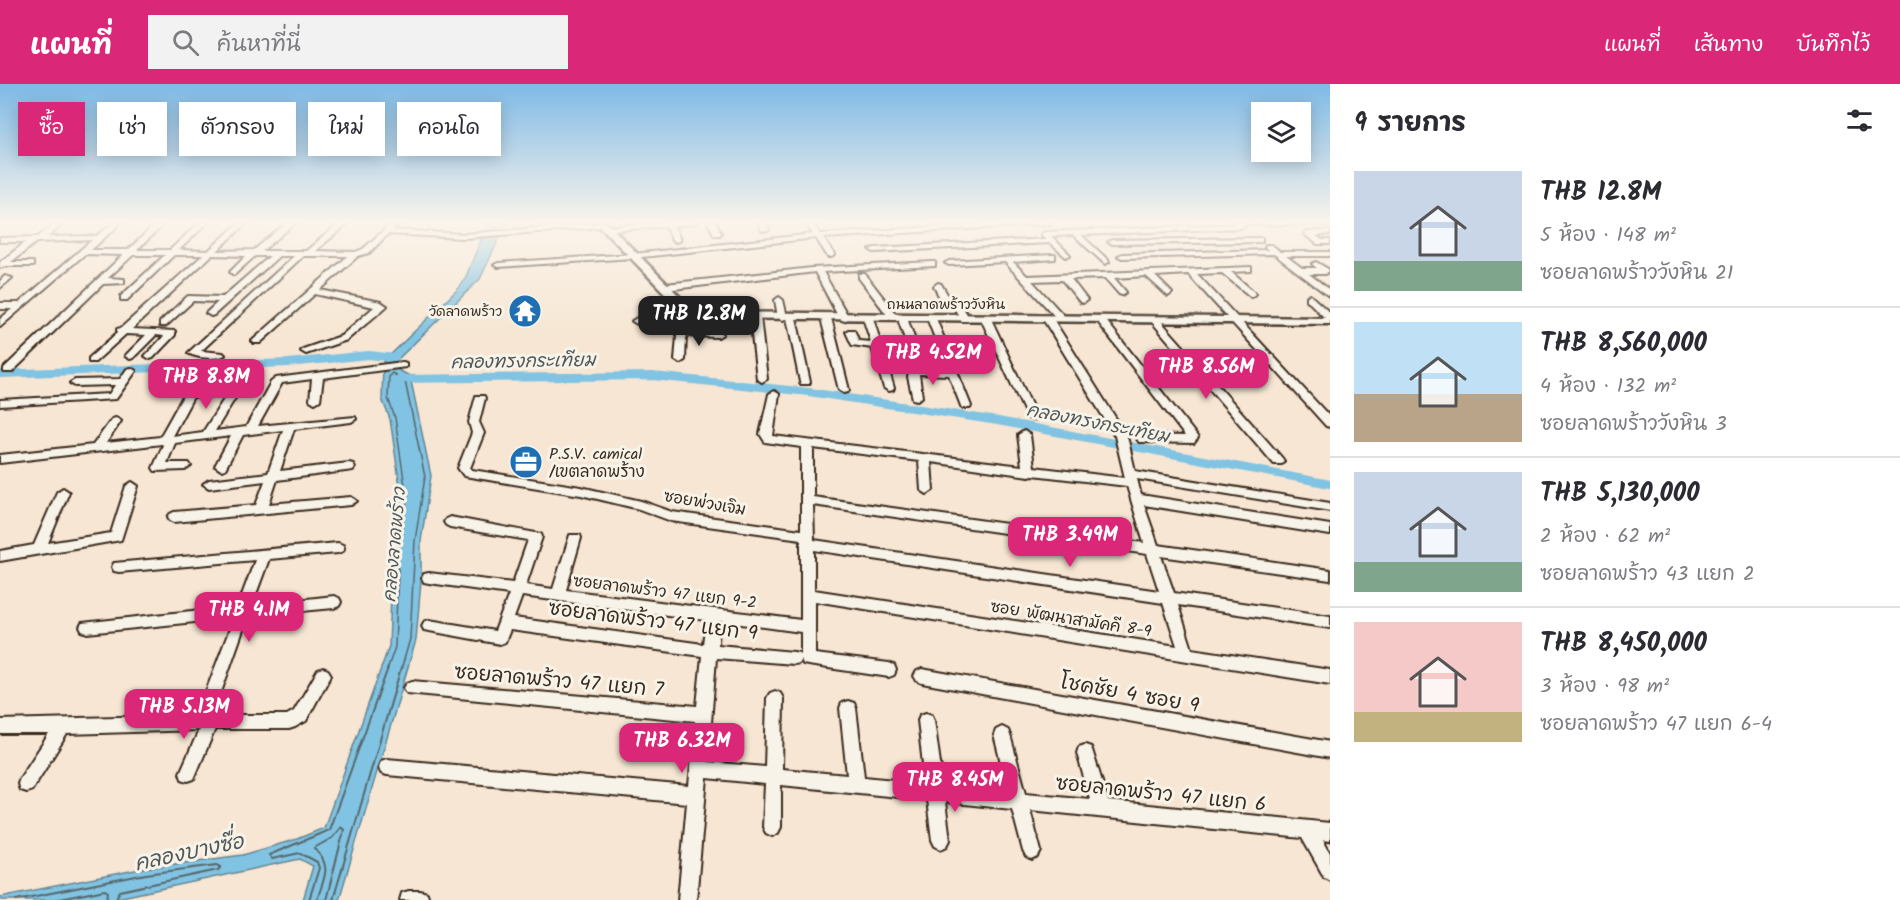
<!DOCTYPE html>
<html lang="th">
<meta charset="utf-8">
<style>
:root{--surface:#fff;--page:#f2f2f3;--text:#2b2b33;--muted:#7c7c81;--line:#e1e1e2;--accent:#db2777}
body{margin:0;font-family:Kalam,"Playpen Sans Thai",sans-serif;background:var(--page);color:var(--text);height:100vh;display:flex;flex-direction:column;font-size:22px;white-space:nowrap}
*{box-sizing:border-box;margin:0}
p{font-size:20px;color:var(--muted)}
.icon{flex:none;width:33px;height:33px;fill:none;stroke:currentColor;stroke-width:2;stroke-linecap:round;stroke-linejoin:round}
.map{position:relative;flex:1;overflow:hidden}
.sheet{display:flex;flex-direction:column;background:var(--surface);width:570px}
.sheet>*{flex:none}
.hud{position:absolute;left:18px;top:18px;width:570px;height:54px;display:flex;gap:12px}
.fabs{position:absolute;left:1251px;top:18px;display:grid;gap:12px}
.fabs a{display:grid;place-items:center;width:60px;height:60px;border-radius:0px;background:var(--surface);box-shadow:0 3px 15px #0003;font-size:30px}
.price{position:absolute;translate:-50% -51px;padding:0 14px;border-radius:12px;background:var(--accent);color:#fff;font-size:20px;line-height:39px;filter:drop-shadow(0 2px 3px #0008)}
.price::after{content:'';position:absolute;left:50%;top:36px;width:18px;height:14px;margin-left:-9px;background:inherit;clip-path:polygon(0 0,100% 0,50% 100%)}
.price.selected{background:#222;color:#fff}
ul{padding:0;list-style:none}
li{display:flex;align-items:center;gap:18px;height:150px;padding:0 24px}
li+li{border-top:2px solid var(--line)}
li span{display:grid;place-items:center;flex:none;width:168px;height:120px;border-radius:0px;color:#555}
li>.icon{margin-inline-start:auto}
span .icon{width:72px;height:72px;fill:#fffc;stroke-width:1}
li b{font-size:26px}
h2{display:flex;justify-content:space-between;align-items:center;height:72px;padding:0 24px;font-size:26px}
.chip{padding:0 21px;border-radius:0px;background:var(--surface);box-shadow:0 3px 15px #0003;font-size:21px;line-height:54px}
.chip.selected{background:var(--accent);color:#fff}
header{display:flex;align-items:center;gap:36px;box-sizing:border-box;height:84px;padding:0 30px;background:var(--accent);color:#fff}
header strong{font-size:28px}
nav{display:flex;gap:33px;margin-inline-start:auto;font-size:21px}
.search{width:420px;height:54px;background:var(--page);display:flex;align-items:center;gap:15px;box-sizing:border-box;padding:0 21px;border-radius:0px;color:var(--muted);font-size:22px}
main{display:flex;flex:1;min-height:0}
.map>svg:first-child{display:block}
.water{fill:#81c3e2;stroke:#658694;stroke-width:1.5}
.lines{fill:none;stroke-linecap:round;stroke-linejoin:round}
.shore-far1{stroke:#57676c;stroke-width:1.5}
.shore{stroke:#57676c;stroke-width:2}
.canal{stroke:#81c3e2;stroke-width:8}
.minor-casing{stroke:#3b2a1e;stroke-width:4}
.major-casing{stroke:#3b2a1e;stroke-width:5}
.minor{fill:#f7f3e8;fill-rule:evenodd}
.major{fill:#f7f3e8;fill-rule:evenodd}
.labels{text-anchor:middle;stroke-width:6;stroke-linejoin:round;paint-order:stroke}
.far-street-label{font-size:14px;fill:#3b2a1e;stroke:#f7f3e8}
.far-poi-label{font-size:14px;fill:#3b2a1e;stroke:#f7f3e8;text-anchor:end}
.poi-label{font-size:16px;fill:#3b2a1e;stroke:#f7f3e8;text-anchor:start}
.street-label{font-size:16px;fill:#3b2a1e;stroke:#f7f3e8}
.water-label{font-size:18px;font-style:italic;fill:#505859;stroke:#f7f3e8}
.near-street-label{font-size:20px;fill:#3b2a1e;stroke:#f7f3e8}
.near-water-label{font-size:21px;font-style:italic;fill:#505859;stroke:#f7f3e8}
</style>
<header>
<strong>แผนที่</strong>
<div class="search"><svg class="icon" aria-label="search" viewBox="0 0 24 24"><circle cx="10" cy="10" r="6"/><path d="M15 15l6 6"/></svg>ค้นหาที่นี่</div>
<nav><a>แผนที่</a><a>เส้นทาง</a><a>บันทึกไว้</a></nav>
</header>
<main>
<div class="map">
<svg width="1330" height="816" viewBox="0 0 1330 816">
<rect width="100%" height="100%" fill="#f6e6d3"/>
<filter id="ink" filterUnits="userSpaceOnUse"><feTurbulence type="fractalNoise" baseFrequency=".0167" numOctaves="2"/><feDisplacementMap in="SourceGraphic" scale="12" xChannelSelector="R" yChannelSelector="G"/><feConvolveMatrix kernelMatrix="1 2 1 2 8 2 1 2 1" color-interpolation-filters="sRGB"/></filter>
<g filter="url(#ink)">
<path class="water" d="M488,138h19l-27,57 -84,82 2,9 12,6 21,100 -10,65v40l-5,59 -77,260h-36l10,-34 -13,-7 -192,41h-108v-3l145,-29 98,-13 54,-16 27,-11 65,-182 4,-103 9,-43 -12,-81 -8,-20 1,-37 74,-72 8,-11z"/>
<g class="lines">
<path class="shore-far1" d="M387,586l8,-23 4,-103 8,-44 -12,-82 -7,-20 1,-22 3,-3 13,8 20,96 -10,64 -5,98 -9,31"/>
<path class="shore" d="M16,816l130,-26 71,-9 4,2 -3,3 -98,21 -5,9
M54,816l51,-10 3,2 -1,8
M309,816l10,-32 -2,-6 -17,-9 -28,6 -3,-4 60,-25 59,-162
M317,816c7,-23 16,-33 -3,-52l18,-10 9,-11 3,3 -18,70
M333,816l68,-232"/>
<path class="canal" d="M0,290l288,-11 81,-8 26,3
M399,295l254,-3 156,16 189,29 332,63"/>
<g class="minor-casing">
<path id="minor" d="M56,138h9l-17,15 49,-1 17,-14h8l-31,28h37l30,-28h8l-29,28h33l30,-28h8l-29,28 29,1 32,-29h8l-31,29 37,-1 34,-28h9l-35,29h44l35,-29h9l-35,29 40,1 8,-3 30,-27h8l-8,8 71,4 137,-11 4,2 -4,2 -137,11 -76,-4 -19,19 -11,3 -38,34 61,12 6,4 -40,34 -41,14 -5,-3 2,-2 38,-13 33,-29 -59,-13 -55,49h-6l-2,-2 96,-85h-45l-102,95 22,2 2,2c-8,5 -29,3 -37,-2l106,-97h-15l-65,59 -3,1 -5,-3 12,-11 -25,-1 -27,25h-6v-4l28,-26 35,1 47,-41h-15l-21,19 -4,-3 16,-16 -34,-1 -80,74 43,2v4l-22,23 -3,1 -5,-3 19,-20 -8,-1 -23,23 -3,1 -5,-3 21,-21 -20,-1 -31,28h-6v-4l28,-25v-4l4,-1 82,-73h-29l-47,45h-6v-4l44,-41h-32l-25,23 16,1v4l-21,1 -91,88h-8v-4l119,-113 -38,-1 -85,73v-8l12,-10h-12v-6h19l73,-63 -55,2 -26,20h22v4h-28l-5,2v-6l26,-20h-26v-4l38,-1z
M666,138h32l-4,2 -20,2 6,14 -4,2 -4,-2 -6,-14 -61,5 -4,-2 4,-2z
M708,138h8l5,11 -1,2h-6z
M757,138h8l4,7 -1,2h-6z
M804,138h8l8,12 194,-12h40l-4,2 -227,14 12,17 -4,2h-3l-12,-19 -183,20 -135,9 -4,-2 4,-2 135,-9 180,-20z
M1232,138h98v3l-87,-1 2,2 -4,2 -160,7 27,25 1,2 -4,2 -32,-29 -22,1 19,19 -4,2 -16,-14 -176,9 -4,-2 4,-2 172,-9 -5,-5 4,-2 190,-8z
M1330,146v4l-14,2 6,4h8v4h-13l-13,-10 4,-2z
M1259,154h3v4l-150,2 -4,-2 4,-2z
M1266,161h6l8,7h50v4h-44l16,12h15l-5,-4 4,-2 12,7 1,2 -4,3h-16l21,16v7l-56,-43 -152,4 -4,-2 4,-2 146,-4 -3,-3z
M1052,171h3v4l-42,3 14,14 224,-9v4l-20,1 23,20 1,2 -4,3 -29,-24 -25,1 133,143v10l-4,-1 -55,-61 -45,3v-4l4,-1 36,-3 -78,-86 -33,2 17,17 -4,3 -22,-20 -32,2 12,14 -4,3 -3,-1 -14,-16 -34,1 16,21 -4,3 -3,-1 -18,-22 -30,1 33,36v4h-6l-54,-59 -56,3 -4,-2 4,-2z
M932,178h3v4l-112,6 26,46 -5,3 -5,-3 -24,-46 -150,18 -4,-3 4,-3 147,-16z
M859,190h6l33,43 4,-2 5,3 15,42 -2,8 27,1 -20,-51 2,-2h6l36,90 -1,2h-8l-1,-2 -12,-31 -30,-1 3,23 -5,3 -4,-1 -5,-22 4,-17 -14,-41 -7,1 -32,-42z
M5,192l7,2 -12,10v-7z
M938,199l3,1 6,10 12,8 11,17 -2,2h-6l-9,-15 -13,-8 -6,-12z
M1310,211l20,18v8l-3,-1 -20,-20v-4z
M779,213l4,3 4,17 4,-2 5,3 14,64 -1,2h-8l-1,-2 -13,-64 -4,2 -5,-3 -3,-17z
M688,224l4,3 -4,6 -1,13 31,1 5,3 -5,3 -32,-1 -1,24 -5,3 -5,-3 3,-36h-41l-5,-3 5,-3h41l7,-9z
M755,230l5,3 7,62 -5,3 -5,-3 -7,-62z
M826,231l5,3 18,72 -1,2 -4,1 -5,-3 -18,-72z
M868,231l5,3 21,70 -1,2 -4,1 -5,-3 -12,-40 -20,-3 -6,-13 2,-2h6l5,11 12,1 -8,-24z
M986,232l5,3 46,98 -1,2 -4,1 -5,-3 -46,-98z
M1048,232l5,3 74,117 8,35 195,32v8l-193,-32 4,16 189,30v10l-186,-30 14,40 172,25v10l-169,-24 13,37 156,23v12l-152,-23 14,44 138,21v14l-515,-83v53l74,9 5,2 2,5 -2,5 -5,2 -81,-12 -5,-1 -2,-5 -2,4 -5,1 -78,-6 -8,104 57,5 2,-69 3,-5 5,-2 5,2 3,5 -1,71 65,6 -7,-67 2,-5 6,-2 6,2 2,5 8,69 61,6 -7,-63 2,-5 6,-2 6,2 2,5 9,65 65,6 -14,-56 2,-5 6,-3 6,3 2,5 16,58 64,6 -13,-46 2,-6 6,-2 6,2 2,6 15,48 222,22v18l-7,-1 7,13v27l-6,-3 -22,-39 -272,-28 11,41 -3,6 -6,3 -6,-3 -3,-6 -11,-42 -67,-7 5,38 -3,6 -6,3 -6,-3 -3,-6 -5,-40 -146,-15v42l-3,6 -6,3 -6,-3 -3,-6 2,-43 -58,-6 -11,122h-18l9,-97 -300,-28 -6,-2 -2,-6 2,-6 6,-2 302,27 6,-65 -288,-28 -3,-5 3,-5 5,-2 285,25 5,-50 -192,-26 -5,12 -5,2 -76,-14 -2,-4 2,-4 5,-2 66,11 14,-37 -80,-11 -5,-1 -2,-4 2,-4 5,-1 84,10 15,-43 -78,-13 -4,-2 -2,-3 2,-3 4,-2 91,17 1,3 -16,48 27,4 16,-51 1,-3h10l1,3 -15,52 235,30v-81l-130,-18 -32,-12 -58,-14 -117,-19 -6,-8 14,-35 -3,-11 7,-26h8l1,2 -6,24 5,11 -14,35 2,2 109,17 60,14 31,11 129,18v-83l-36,-5 -5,-8 9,-40 5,-3 5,3 -6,42 249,30 -4,-31 6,-4 6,4 4,32 91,11 -10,-42 -72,-117zM813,364l106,13 2,29 6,4 6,-4 -2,-28 98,14 4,-1 94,11 17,57 -331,-46zM813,421l334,49 12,37 -345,-51zM814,466l349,53 14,43 -363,-56zM522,512l184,24 -3,24 -189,-26zM719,537l82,11v24l-2,-3 -5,-1 -76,-7z
M1101,233l3,1 92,117 2,3 -4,5 -55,-1 -2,-3 6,-4 42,1 -87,-114 -2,-2z
M1155,233l3,1 124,140 2,3 -2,3h-8l-122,-142 -2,-2z
M403,278l3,1v4l-83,11 -3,22 -5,3 -5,-3 2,-21 -30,4 -24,43 97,-9 1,2 -5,3 -57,7 -14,42 69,-8 4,1 2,3 -2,3 -76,10 -8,24 82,-7 6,4 -6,4 -177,17 -4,-2 -2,-3 2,-3 4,-2 82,-7 9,-24 -56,7 -6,-4 6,-4 59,-7 15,-43 -40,5 -18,34 -4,1 -6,-4 16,-30 -56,7 -8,20h22l2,3 -6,4 -30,1 -2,-3 10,-23 -1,-1 -162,19v-8l93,-10 19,-26 4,-1 5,3 -15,22 54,-6 36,-64h8l1,2 -8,15 26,-1 14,6 -22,36 31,-4 25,-45 5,-4zM222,311l4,1 -23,36 -31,4 21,-39z
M131,284l5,3 -20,28 -116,7v-6l109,-6 6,-9 -40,1 -5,-3 5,-3 45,-1 7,-10z
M132,398l6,4 -17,54 -121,21v-10l34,-6 23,-53 6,-4 6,4 -21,51 63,-10 15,-47z
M338,459l5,2 1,3 -1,3 -5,2 -69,6 -17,46 82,-9 5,2 2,4 -2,4 -5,2 -86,8 -35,99h74l7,-4 24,-41 5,-2 5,2 3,5 -25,46 -11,6 -6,2h-74l-21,50 -6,2 -6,-2 -2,-6 19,-43 -132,4 -35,56 -6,2 -6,-2 -2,-6 2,-6 29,-44h-49v-14l197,-5 37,-97 -147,15 -5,-2 -2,-4 2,-4 156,-17 17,-46 -136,12 -5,-1 -2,-4 2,-4z
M922,585l408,73v16l-408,-75 -5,-2 -3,-5 3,-5z
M409,807h11l7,2 2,7h-29l2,-7z"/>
</g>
<g class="major-casing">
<path id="major" d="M596,138h10l86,87 9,3 629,6v6l-630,-6 -16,-5z"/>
</g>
<use href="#minor" class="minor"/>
<use href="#major" class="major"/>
</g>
</g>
<linearGradient id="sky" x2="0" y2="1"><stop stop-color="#7fbae6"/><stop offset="0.55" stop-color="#fbf4eb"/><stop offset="1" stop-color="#fbf4eb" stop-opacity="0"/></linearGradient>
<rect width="1330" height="252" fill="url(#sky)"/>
<defs>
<g id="temple-disc" transform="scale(1.725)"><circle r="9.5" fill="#1f6fb2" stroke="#f7f3e8"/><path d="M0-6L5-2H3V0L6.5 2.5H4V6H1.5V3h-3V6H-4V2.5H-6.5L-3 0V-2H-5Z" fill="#fff"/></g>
<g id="office-disc" transform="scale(1.725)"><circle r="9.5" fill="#1f6fb2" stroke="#f7f3e8"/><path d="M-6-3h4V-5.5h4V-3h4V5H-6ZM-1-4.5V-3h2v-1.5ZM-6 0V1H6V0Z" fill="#fff"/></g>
</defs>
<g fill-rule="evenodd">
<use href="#temple-disc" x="525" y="227"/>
<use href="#office-disc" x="526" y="378"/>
</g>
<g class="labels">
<g class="far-street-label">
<text x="946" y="225">ถนนลาดพร้าววังหิน</text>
</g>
<g class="far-poi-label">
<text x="502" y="232">วัดลาดพร้าว</text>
</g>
<g class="poi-label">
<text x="549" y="375">P.S.V. camical<tspan x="549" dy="18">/เขตลาดพร้าง</tspan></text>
</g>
<g class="street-label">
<text transform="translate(705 418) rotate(10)" y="6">ซอยพ่วงเจิม</text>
<text transform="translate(665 507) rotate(7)" y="6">ซอยลาดพร้าว 47 แยก 9-2</text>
<text transform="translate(1071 534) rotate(9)" y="6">ซอย พัฒนาสามัคคี 8-9</text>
</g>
<g class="water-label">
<text transform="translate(523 277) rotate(-1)" y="6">คลองทรงกระเทียม</text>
<text transform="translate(1098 339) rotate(11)" y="6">คลองทรงกระเทียม</text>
<text transform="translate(394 461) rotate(-85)" y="6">คลองลาดพร้าว</text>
</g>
<g class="near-street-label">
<text transform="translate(653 536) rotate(7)" y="7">ซอยลาดพร้าว 47 แยก 9</text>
<text transform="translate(559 596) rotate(5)" y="7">ซอยลาดพร้าว 47 แยก 7</text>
<text transform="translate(1130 609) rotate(10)" y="7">โชคชัย 4 ซอย 9</text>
<text transform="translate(1161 709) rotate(6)" y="7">ซอยลาดพร้าว 47 แยก 6</text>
</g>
<g class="near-water-label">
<text transform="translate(189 768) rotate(-12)" y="7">คลองบางซื่อ</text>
</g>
</g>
</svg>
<div class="fabs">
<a><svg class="icon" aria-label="layers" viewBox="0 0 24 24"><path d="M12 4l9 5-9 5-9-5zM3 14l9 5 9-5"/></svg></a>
</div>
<b class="price selected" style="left:699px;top:263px">THB 12.8M</b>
<b class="price" style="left:933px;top:302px">THB 4.52M</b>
<b class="price" style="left:1206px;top:316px">THB 8.56M</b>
<b class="price" style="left:206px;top:326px">THB 8.8M</b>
<b class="price" style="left:1070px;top:484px">THB 3.49M</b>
<b class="price" style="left:249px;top:559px">THB 4.1M</b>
<b class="price" style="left:184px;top:656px">THB 5.13M</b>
<b class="price" style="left:682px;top:690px">THB 6.32M</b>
<b class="price" style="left:955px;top:729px">THB 8.45M</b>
<div class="hud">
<a class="chip selected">ซื้อ</a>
<a class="chip">เช่า</a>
<a class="chip">ตัวกรอง</a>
<a class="chip">ใหม่</a>
<a class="chip">คอนโด</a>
</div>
</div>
<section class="sheet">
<h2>9 รายการ<svg class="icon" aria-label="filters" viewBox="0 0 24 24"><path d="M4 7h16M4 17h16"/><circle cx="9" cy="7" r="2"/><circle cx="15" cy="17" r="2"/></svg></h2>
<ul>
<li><span style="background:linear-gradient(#c9d6e8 75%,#7fa58c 0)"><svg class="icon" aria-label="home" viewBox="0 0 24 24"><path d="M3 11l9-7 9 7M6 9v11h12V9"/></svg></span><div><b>THB 12.8M</b><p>5 ห้อง · 148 m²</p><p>ซอยลาดพร้าววังหิน 21</p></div></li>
<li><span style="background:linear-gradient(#bfe0f5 60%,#b9a48a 0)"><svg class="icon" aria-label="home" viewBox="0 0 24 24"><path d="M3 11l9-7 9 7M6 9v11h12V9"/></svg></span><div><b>THB 8,560,000</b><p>4 ห้อง · 132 m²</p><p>ซอยลาดพร้าววังหิน 3</p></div></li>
<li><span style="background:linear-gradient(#c9d6e8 75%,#7fa58c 0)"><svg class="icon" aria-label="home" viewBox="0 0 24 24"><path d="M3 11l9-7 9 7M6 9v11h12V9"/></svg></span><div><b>THB 5,130,000</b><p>2 ห้อง · 62 m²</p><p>ซอยลาดพร้าว 43 แยก 2</p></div></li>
<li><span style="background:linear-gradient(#f6c9c9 75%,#c2b280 0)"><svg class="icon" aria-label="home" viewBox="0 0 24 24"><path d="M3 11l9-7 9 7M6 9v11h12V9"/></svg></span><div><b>THB 8,450,000</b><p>3 ห้อง · 98 m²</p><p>ซอยลาดพร้าว 47 แยก 6-4</p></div></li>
</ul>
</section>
</main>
